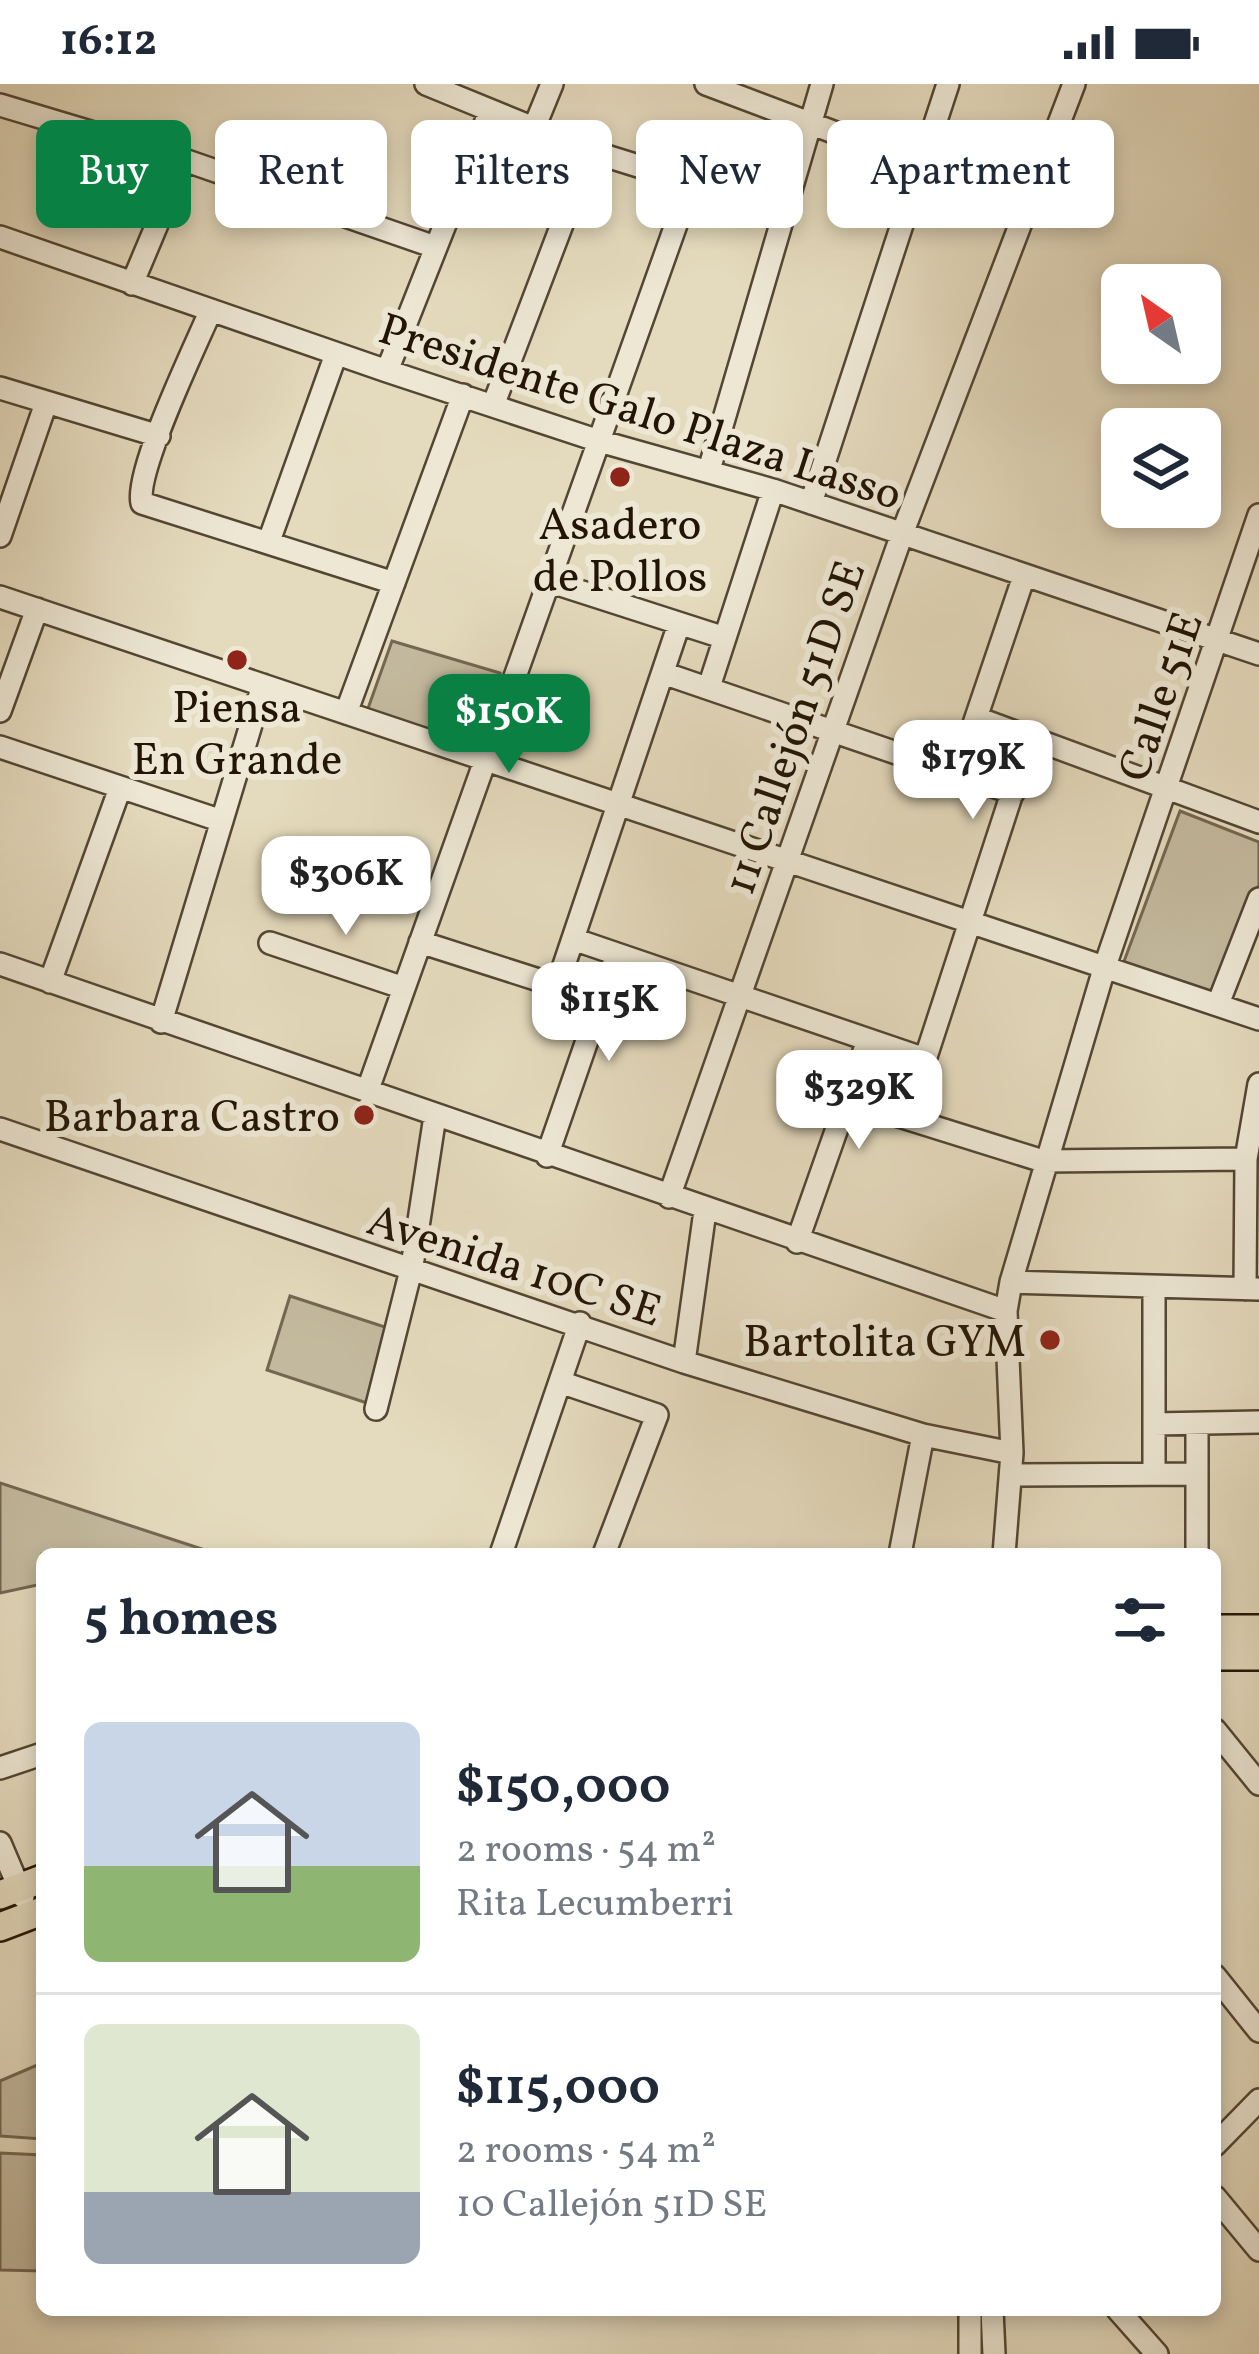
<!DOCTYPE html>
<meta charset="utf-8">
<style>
:root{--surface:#fff;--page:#f6f6f7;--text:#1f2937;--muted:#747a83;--line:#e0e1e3;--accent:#0b8043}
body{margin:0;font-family:Vollkorn,serif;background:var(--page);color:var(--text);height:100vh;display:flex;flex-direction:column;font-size:45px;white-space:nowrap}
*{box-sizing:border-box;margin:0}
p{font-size:39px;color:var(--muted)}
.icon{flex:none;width:66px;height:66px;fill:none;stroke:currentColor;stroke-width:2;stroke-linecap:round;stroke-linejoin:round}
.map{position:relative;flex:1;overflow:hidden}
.details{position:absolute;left:36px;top:1464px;width:1185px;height:768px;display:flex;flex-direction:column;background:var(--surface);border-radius:18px;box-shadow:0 6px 18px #0003}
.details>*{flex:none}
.top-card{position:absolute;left:36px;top:36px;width:1188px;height:108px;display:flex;gap:24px}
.needle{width:78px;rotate:326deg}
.fabs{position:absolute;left:1101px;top:180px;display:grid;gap:24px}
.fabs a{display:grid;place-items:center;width:120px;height:120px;border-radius:18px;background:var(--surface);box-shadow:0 6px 18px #0003;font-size:60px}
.price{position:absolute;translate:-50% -102px;padding:0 27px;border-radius:24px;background:#fff;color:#222;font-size:39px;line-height:78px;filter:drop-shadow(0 3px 6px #0008)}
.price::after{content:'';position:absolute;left:50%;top:72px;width:36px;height:27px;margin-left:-18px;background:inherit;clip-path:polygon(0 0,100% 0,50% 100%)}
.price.active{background:var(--accent);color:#fff}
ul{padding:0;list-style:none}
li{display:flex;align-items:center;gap:36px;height:300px;padding:0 48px}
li+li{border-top:3px solid var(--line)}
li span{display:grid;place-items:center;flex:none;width:336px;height:240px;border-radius:18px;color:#555}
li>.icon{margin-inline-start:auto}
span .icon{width:144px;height:144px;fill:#fffc;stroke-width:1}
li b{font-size:51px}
h2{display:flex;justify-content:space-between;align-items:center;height:144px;padding:0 48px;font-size:51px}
.tag{padding:0 42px;border-radius:18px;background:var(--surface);box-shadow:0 6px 18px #0003;font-size:42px;line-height:108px}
.tag.active{background:var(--accent);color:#fff}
.status{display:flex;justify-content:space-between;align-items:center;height:84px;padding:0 60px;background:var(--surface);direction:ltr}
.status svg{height:33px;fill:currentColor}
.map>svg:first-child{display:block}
.green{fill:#c3b99e;stroke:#736752;stroke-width:3}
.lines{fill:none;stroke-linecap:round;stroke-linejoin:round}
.minor-casing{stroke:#534633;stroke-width:26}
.major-casing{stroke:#231505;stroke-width:32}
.minor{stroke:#ede7d4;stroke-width:21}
.major{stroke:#e4dabd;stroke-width:27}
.poi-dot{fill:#8f2418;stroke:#ede7d4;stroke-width:4.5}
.labels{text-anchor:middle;stroke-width:12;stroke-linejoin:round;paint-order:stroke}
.street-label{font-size:45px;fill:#231505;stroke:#ede7d4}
.poi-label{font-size:45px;fill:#231505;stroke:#ede7d4}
</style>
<div class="status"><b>16:12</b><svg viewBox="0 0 49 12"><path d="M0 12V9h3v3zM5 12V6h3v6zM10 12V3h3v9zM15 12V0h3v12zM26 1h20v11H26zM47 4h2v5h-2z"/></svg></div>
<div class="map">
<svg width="1259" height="2270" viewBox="0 0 1259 2270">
<rect width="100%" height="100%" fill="#e4dabd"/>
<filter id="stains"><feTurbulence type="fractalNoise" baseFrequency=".00167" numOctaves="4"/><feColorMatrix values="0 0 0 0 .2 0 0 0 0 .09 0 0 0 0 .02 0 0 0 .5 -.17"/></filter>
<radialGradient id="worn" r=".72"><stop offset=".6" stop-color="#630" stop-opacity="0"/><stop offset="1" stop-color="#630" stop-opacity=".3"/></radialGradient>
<path class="green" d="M392,557l108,32 -28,75 -106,-34z
M1180,727l79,31v43l-43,111 -93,-32z
M867,959l58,16 -19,59 -58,-18z
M290,1212l101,33 -18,76 -106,-35z
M0,1399l208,68 1,3h-167v30l-42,9z
M42,1979v76l-42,-3v-55z
M0,2069l42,2v116l-42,-1z"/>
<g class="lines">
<g class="minor-casing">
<path id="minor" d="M706,0l215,81
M0,21l184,55 251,87
M534,44l18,-44
M0,153l387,134 212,70 174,49 486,164
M132,200l52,-124
M210,228c-15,35 -76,161 -68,191l252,80
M387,287l103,-260
M0,304l159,48
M494,319l96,-252
M709,386l113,-386
M811,419l137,-419
M0,452l46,-133
M269,457l67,-187
M548,497l177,57
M0,513l1259,422
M663,589l350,120
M709,603l64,-197
M0,627l37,-102
M346,629l117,-318
M977,634l282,104
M0,663l222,74
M957,690l67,-198
M573,855l352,120
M420,858l181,58
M270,859l134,45
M0,880l1006,347
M50,898l70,-194
M557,902l122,-362
M1218,920l41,-105
M161,938l102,-337
M367,1008l321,-901 -8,-12 -90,-28 -164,-67
M848,1016l195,61 203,-2
M906,1034l124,-380
M0,1045l684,233 239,73 89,18
M547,1072l70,-202
M669,1113l233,-663 172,-450
M797,1158l70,-199
M1011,1198l248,7
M1154,1205v184
M1245,1205l1,-130 13,-75
M684,1278l21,-151
M560,1298l97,33 -53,139
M376,1325l36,-143 23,-150
M1154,1340l105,-2
M1197,1340v130
M1011,1391l186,-1
M501,1470l79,-231
M900,1470l23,-119
M1004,1470l8,-101 -6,-142 5,-29 93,-313 155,-454
M1215,1646l44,54
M0,1684l42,-14
M0,1759l23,54
M1215,1892l44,55
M1215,2061l44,-45
M1215,2113l44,53
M970,2226v44
M992,2226l2,44
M1118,2226l39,44"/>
</g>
<g class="major-casing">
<path id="major" d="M1215,1545h44
M1215,1572h44
M0,1811l42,-16
M0,1843l42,-16"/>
</g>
<use href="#minor" class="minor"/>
<use href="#major" class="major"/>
</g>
<g class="poi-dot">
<circle cx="620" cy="393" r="12"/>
<circle cx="237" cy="576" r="12"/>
<circle cx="364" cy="1031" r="12"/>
<circle cx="1050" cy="1256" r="12"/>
</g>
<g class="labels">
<g class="street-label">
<text transform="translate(641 326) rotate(18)" y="16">Presidente Galo Plaza Lasso</text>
<text transform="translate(1159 612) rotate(-71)" y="16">Calle 51E</text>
<text transform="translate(793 643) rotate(-71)" y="16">11 Callejón 51D SE</text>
<text transform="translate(515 1180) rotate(18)" y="16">Avenida 10C SE</text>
</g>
<g class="poi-label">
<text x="620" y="455">Asadero<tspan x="620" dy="52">de Pollos</tspan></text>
<text x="237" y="638">Piensa<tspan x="237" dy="52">En Grande</tspan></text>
<text x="340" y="1047" text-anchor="end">Barbara Castro</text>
<text x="1026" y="1272" text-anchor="end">Bartolita GYM</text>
</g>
</g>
<rect width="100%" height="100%" filter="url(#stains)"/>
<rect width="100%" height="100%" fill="url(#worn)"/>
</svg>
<div class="fabs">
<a><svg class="needle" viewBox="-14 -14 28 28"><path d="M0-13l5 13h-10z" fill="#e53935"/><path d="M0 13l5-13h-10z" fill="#747a83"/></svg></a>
<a><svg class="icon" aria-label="layers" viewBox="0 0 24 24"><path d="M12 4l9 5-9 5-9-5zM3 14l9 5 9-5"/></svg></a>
</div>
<b class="price active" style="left:509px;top:692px">$150K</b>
<b class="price" style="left:973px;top:738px">$179K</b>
<b class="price" style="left:346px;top:854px">$306K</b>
<b class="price" style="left:609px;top:980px">$115K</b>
<b class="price" style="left:859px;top:1068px">$329K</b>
<div class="top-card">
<a class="tag active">Buy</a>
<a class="tag">Rent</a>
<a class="tag">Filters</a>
<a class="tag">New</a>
<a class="tag">Apartment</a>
</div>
<section class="details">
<h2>5 homes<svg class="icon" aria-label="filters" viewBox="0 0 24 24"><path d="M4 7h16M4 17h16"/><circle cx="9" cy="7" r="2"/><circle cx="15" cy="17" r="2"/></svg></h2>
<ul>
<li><span style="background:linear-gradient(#c9d6e8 60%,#8fb573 0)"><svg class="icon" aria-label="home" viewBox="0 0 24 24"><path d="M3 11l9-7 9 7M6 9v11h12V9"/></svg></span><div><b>$150,000</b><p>2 rooms · 54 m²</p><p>Rita Lecumberri</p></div></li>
<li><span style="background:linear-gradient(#dfe7d0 70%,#9aa5b1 0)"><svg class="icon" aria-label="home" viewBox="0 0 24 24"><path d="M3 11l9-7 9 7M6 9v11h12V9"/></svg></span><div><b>$115,000</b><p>2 rooms · 54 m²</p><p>10 Callejón 51D SE</p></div></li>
</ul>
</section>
</div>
